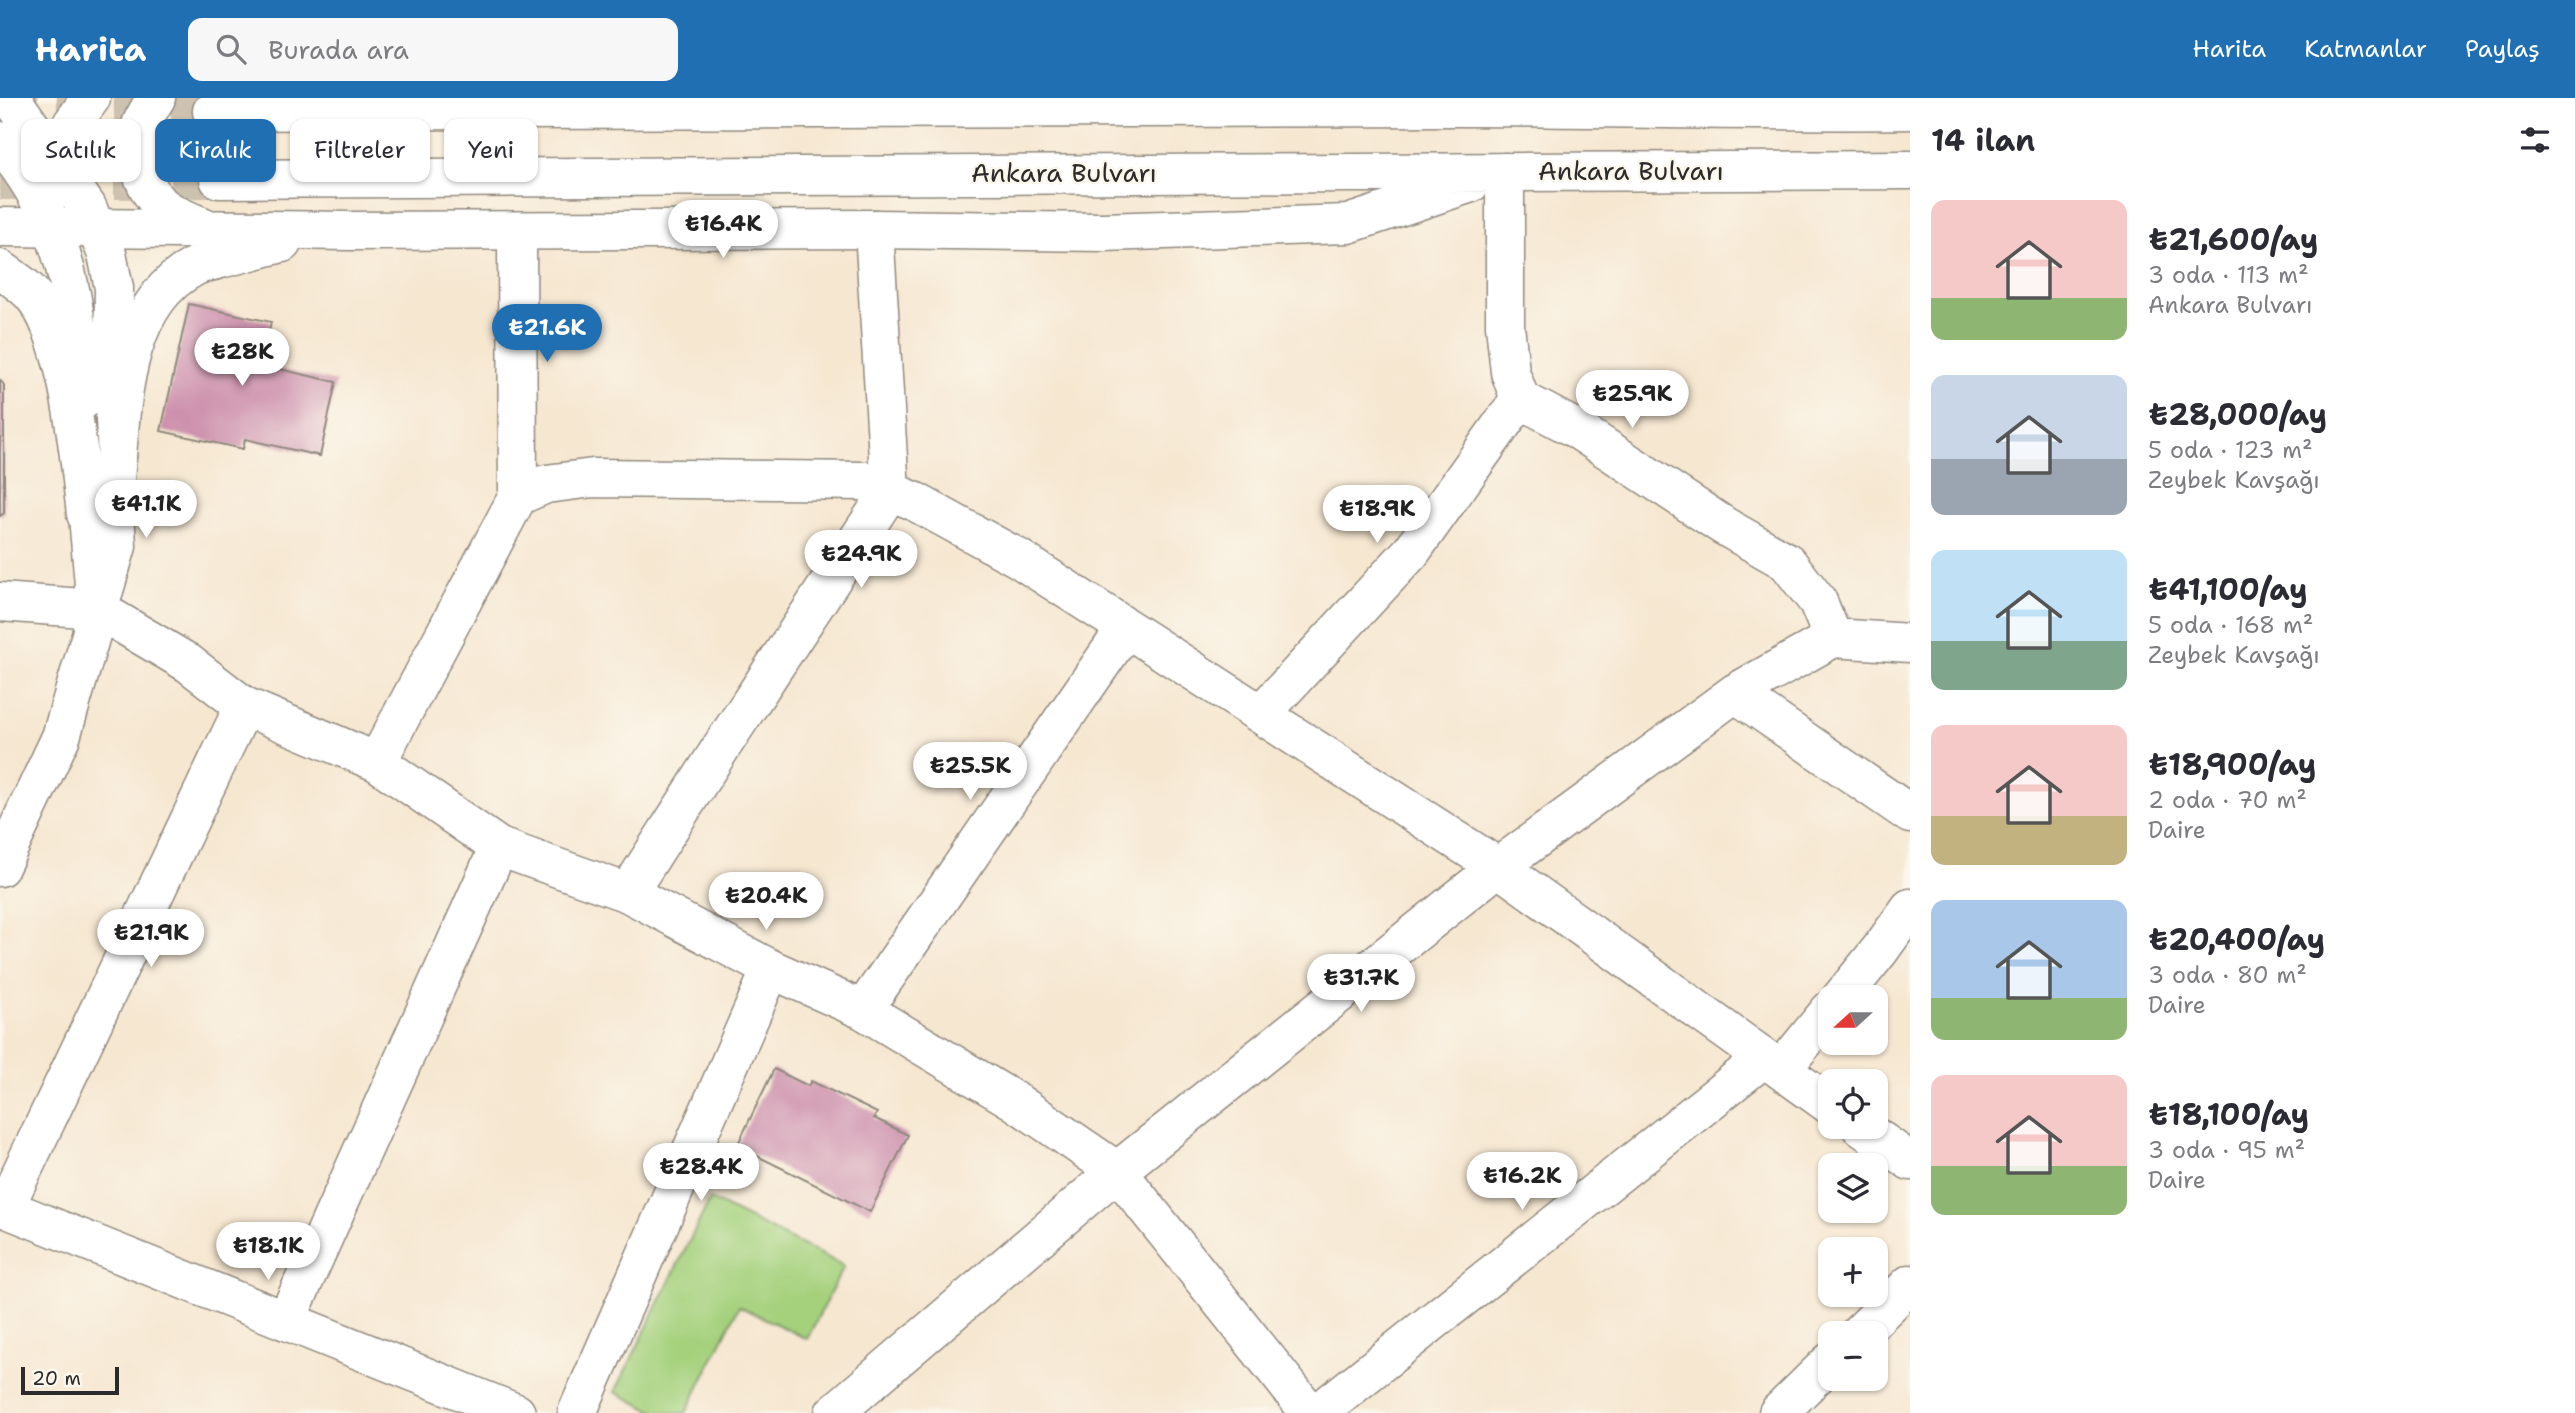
<!DOCTYPE html>
<html lang="tr">
<meta charset="utf-8">
<style>
:root{--surface:#fff;--page:#f7f7f7;--text:#2b2b33;--muted:#7c7c81;--accent:#1f6fb2}
body{margin:0;font-family:"Shantell Sans",sans-serif;background:var(--page);color:var(--text);height:100vh;display:flex;flex-direction:column;font-size:26px;white-space:nowrap}
*{box-sizing:border-box;margin:0}
p{font-size:23px;color:var(--muted)}
.icon{flex:none;width:38px;height:38px;fill:none;stroke:currentColor;stroke-width:2;stroke-linecap:round;stroke-linejoin:round}
.map{position:relative;flex:1;overflow:hidden}
.sheet{display:flex;flex-direction:column;background:var(--surface);width:665px}
.sheet>*{flex:none}
.guide{position:absolute;left:21px;top:21px;width:665px;height:63px;display:flex;gap:14px}
.needle{width:46px;rotate:249deg}
.controls{position:absolute;left:1818px;top:887px;display:grid;gap:14px}
.controls a{display:grid;place-items:center;width:70px;height:70px;border-radius:14px;background:var(--surface);box-shadow:0 2px 5px #0004;font-size:35px}
.scale{position:absolute;left:21px;bottom:18px;width:98px;box-sizing:border-box;padding-left:7px;border:4px solid #2b2b2b;border-top:0;font-size:19px;line-height:24px;white-space:nowrap;color:#2b2b2b;-webkit-text-stroke:5px #fbf7ec;paint-order:stroke}
.price{position:absolute;translate:-50% -60px;padding:0 16px;border-radius:24px;background:#fff;color:#222;font-size:23px;line-height:46px;filter:drop-shadow(0 2px 4px #0008)}
.price::after{content:'';position:absolute;left:50%;top:42px;width:21px;height:16px;margin-left:-10px;background:inherit;clip-path:polygon(0 0,100% 0,50% 100%)}
.price.selected{background:var(--accent);color:#fff}
ul{padding:0;list-style:none}
li{display:flex;align-items:center;gap:21px;height:175px;padding:0 21px}
li span{display:grid;place-items:center;flex:none;width:196px;height:140px;border-radius:14px;color:#555}
li>.icon{margin-inline-start:auto}
span .icon{width:84px;height:84px;fill:#fffc;stroke-width:1}
li b{font-size:30px}
h2{display:flex;justify-content:space-between;align-items:center;height:84px;padding:0 21px;font-size:30px}
.chip{padding:0 24px;border-radius:14px;background:var(--surface);box-shadow:0 2px 5px #0004;font-size:24px;line-height:63px}
.chip.selected{background:var(--accent);color:#fff}
header{display:flex;align-items:center;gap:42px;box-sizing:border-box;height:98px;padding:0 35px;background:var(--accent);color:#fff}
header strong{font-size:33px}
nav{display:flex;gap:38px;margin-inline-start:auto;font-size:24px}
.search{width:490px;height:63px;background:var(--page);display:flex;align-items:center;gap:18px;box-sizing:border-box;padding:0 24px;border-radius:14px;color:var(--muted);font-size:26px}
main{display:flex;flex:1;min-height:0}
.map>svg:first-child{display:block}
.garden{fill:#a5d17d;stroke:#687e54;stroke-width:2}
.building{fill:#cd91ad}
.lines{fill:none;stroke-linecap:round;stroke-linejoin:round}
.major-tunnel{stroke:#cdc1b0;stroke-width:38;stroke-dasharray:38 19;stroke-linecap:butt}
.minor-casing{stroke:#90897e;stroke-width:41}
.major-casing{stroke:#90897e;stroke-width:41}
.minor{stroke:#fff;stroke-width:38}
.major{stroke:#fff;stroke-width:38}
.labels{text-anchor:middle;stroke-width:5;stroke-linejoin:round;paint-order:stroke}
.street-label{font-size:26px;fill:#2b2b2b;stroke:#fbf7ec}
</style>
<header>
<strong>Harita</strong>
<div class="search"><svg class="icon" aria-label="search" viewBox="0 0 24 24"><circle cx="10" cy="10" r="6"/><path d="M15 15l6 6"/></svg>Burada ara</div>
<nav><a>Harita</a><a>Katmanlar</a><a>Paylaş</a></nav>
</header>
<main>
<div class="map">
<svg width="1910" height="1315" viewBox="0 0 1910 1315">
<rect width="100%" height="100%" fill="#fbf7ec"/>
<filter id="ink" filterUnits="userSpaceOnUse"><feTurbulence type="fractalNoise" baseFrequency=".0143" numOctaves="2"/><feDisplacementMap in="SourceGraphic" scale="14" xChannelSelector="R" yChannelSelector="G"/><feConvolveMatrix kernelMatrix="1 2 1 2 8 2 1 2 1" color-interpolation-filters="sRGB"/></filter>
<filter id="wash" filterUnits="userSpaceOnUse"><feTurbulence type="fractalNoise" baseFrequency=".00686" numOctaves="4" result="noise"/><feDisplacementMap in="SourceGraphic" scale="28" xChannelSelector="R" yChannelSelector="G"/><feGaussianBlur stdDeviation="1.57" result="paint"/><feColorMatrix in="noise" values="0 0 0 0 0 0 0 0 0 0 0 0 0 0 0 0 0 1.4 0 .05"/><feComposite in="paint" operator="in"/></filter>
<g filter="url(#wash)">
<rect width="100%" height="100%" fill="#f6e7d1"/>
<path class="garden" d="M710,1101l134,67 -37,73 -68,-33 -53,107h-29l-42,-21z"/>
<g id="blocks">
<path class="building" d="M189,206l82,18 -9,43 74,17 -16,74 -75,-17 -2,10 -82,-18z
M0,282l4,5v128l-4,3z
M774,971l34,17 3,-5 66,32 -3,5 34,17 -38,77 -133,-66z"/>
</g>
</g>
<g filter="url(#ink)">
<use href="#blocks" fill-opacity="0" stroke="#90897e" stroke-width="2"/>
<g class="lines">
<path class="major-tunnel" d="M0,17l212,-4
M0,83l219,-2"/>
<g class="minor-casing">
<path id="minor" d="M0,43c12,17 26,34 36,53 35,63 43,135 46,207
M1505,74v153l5,47 10,27 58,31 146,96 63,36 31,40 15,36
M517,134l1,264
M85,384l10,114
M0,504l97,7 91,54 56,43 133,56 122,85 129,46 143,76 92,41 153,92 101,69 193,242
M1735,595l175,121
M1261,616l150,-162 109,-153
M377,664l141,-266 28,-12 47,-6 272,3 49,20 104,57 480,309 332,238
M0,769l61,-130 56,-191 -3,-57 3,-32 -4,-75 1,-94 -7,-34 -20,-47 -76,-109
M628,795l94,-147 168,-255 -16,-262
M1841,900l39,-48 30,-42
M863,912l263,-382
M1781,972l49,-60
M1861,1029l49,34
M0,1108l516,207
M5,1109l239,-501
M286,1223l213,-474
M1859,1236l51,-50
M577,1315l194,-444
M834,1315l283,-242 381,-304 237,-174 98,-55 77,5
M1318,1315l446,-355
M1778,1315l52,-51"/>
</g>
<g class="major-casing">
<path id="major" d="M156,0c-8,13 -19,30 -20,45 -1,19 11,48 24,61 12,11 30,17 44,23
M212,13c415,-3 830,-4 1246,-4 150,0 301,5 452,3
M219,81l1691,-9
M36,95l24,-28 12,-41 19,-26
M0,129l351,4 523,-2 229,3 245,-8 123,-41
M0,171c10,7 21,14 30,23 39,41 49,165 56,222
M117,359c5,-66 11,-156 77,-190 7,-4 17,-5 26,-8 20,-5 41,-11 62,-16"/>
</g>
<use href="#minor" class="minor"/>
<use href="#major" class="major"/>
</g>
</g>
<g class="labels">
<g class="street-label">
<text x="1631" y="82">Ankara Bulvarı</text>
<text x="1064" y="84">Ankara Bulvarı</text>
</g>
</g>
</svg>
<div class="controls">
<a><svg class="needle" viewBox="-14 -14 28 28"><path d="M0-13l5 13h-10z" fill="#e53935"/><path d="M0 13l5-13h-10z" fill="#7c7c81"/></svg></a>
<a><svg class="icon" aria-label="locate" viewBox="0 0 24 24"><circle cx="12" cy="12" r="6"/><path d="M12 2v4M12 18v4M2 12h4M18 12h4"/></svg></a>
<a><svg class="icon" aria-label="layers" viewBox="0 0 24 24"><path d="M12 4l9 5-9 5-9-5zM3 14l9 5 9-5"/></svg></a>
<a>+</a>
<a>−</a>
</div>
<div class="scale">20 m</div>
<b class="price" style="left:723px;top:162px">₺16.4K</b>
<b class="price selected" style="left:547px;top:266px">₺21.6K</b>
<b class="price" style="left:242px;top:290px">₺28K</b>
<b class="price" style="left:1632px;top:332px">₺25.9K</b>
<b class="price" style="left:146px;top:442px">₺41.1K</b>
<b class="price" style="left:1377px;top:447px">₺18.9K</b>
<b class="price" style="left:861px;top:492px">₺24.9K</b>
<b class="price" style="left:970px;top:704px">₺25.5K</b>
<b class="price" style="left:766px;top:834px">₺20.4K</b>
<b class="price" style="left:151px;top:871px">₺21.9K</b>
<b class="price" style="left:1361px;top:916px">₺31.7K</b>
<b class="price" style="left:701px;top:1105px">₺28.4K</b>
<b class="price" style="left:1522px;top:1114px">₺16.2K</b>
<b class="price" style="left:268px;top:1184px">₺18.1K</b>
<div class="guide">
<a class="chip">Satılık</a>
<a class="chip selected">Kiralık</a>
<a class="chip">Filtreler</a>
<a class="chip">Yeni</a>
</div>
</div>
<section class="sheet">
<h2>14 ilan<svg class="icon" aria-label="filters" viewBox="0 0 24 24"><path d="M4 7h16M4 17h16"/><circle cx="9" cy="7" r="2"/><circle cx="15" cy="17" r="2"/></svg></h2>
<ul>
<li><span style="background:linear-gradient(#f6c9c9 70%,#8fb573 0)"><svg class="icon" aria-label="home" viewBox="0 0 24 24"><path d="M3 11l9-7 9 7M6 9v11h12V9"/></svg></span><div><b>₺21,600/ay</b><p>3 oda · 113 m²</p><p>Ankara Bulvarı</p></div></li>
<li><span style="background:linear-gradient(#c9d6e8 60%,#9aa5b1 0)"><svg class="icon" aria-label="home" viewBox="0 0 24 24"><path d="M3 11l9-7 9 7M6 9v11h12V9"/></svg></span><div><b>₺28,000/ay</b><p>5 oda · 123 m²</p><p>Zeybek Kavşağı</p></div></li>
<li><span style="background:linear-gradient(#bfe0f5 65%,#7fa58c 0)"><svg class="icon" aria-label="home" viewBox="0 0 24 24"><path d="M3 11l9-7 9 7M6 9v11h12V9"/></svg></span><div><b>₺41,100/ay</b><p>5 oda · 168 m²</p><p>Zeybek Kavşağı</p></div></li>
<li><span style="background:linear-gradient(#f6c9c9 65%,#c2b280 0)"><svg class="icon" aria-label="home" viewBox="0 0 24 24"><path d="M3 11l9-7 9 7M6 9v11h12V9"/></svg></span><div><b>₺18,900/ay</b><p>2 oda · 70 m²</p><p>Daire</p></div></li>
<li><span style="background:linear-gradient(#a9c7e8 70%,#8fb573 0)"><svg class="icon" aria-label="home" viewBox="0 0 24 24"><path d="M3 11l9-7 9 7M6 9v11h12V9"/></svg></span><div><b>₺20,400/ay</b><p>3 oda · 80 m²</p><p>Daire</p></div></li>
<li><span style="background:linear-gradient(#f6c9c9 65%,#8fb573 0)"><svg class="icon" aria-label="home" viewBox="0 0 24 24"><path d="M3 11l9-7 9 7M6 9v11h12V9"/></svg></span><div><b>₺18,100/ay</b><p>3 oda · 95 m²</p><p>Daire</p></div></li>
</ul>
</section>
</main>
